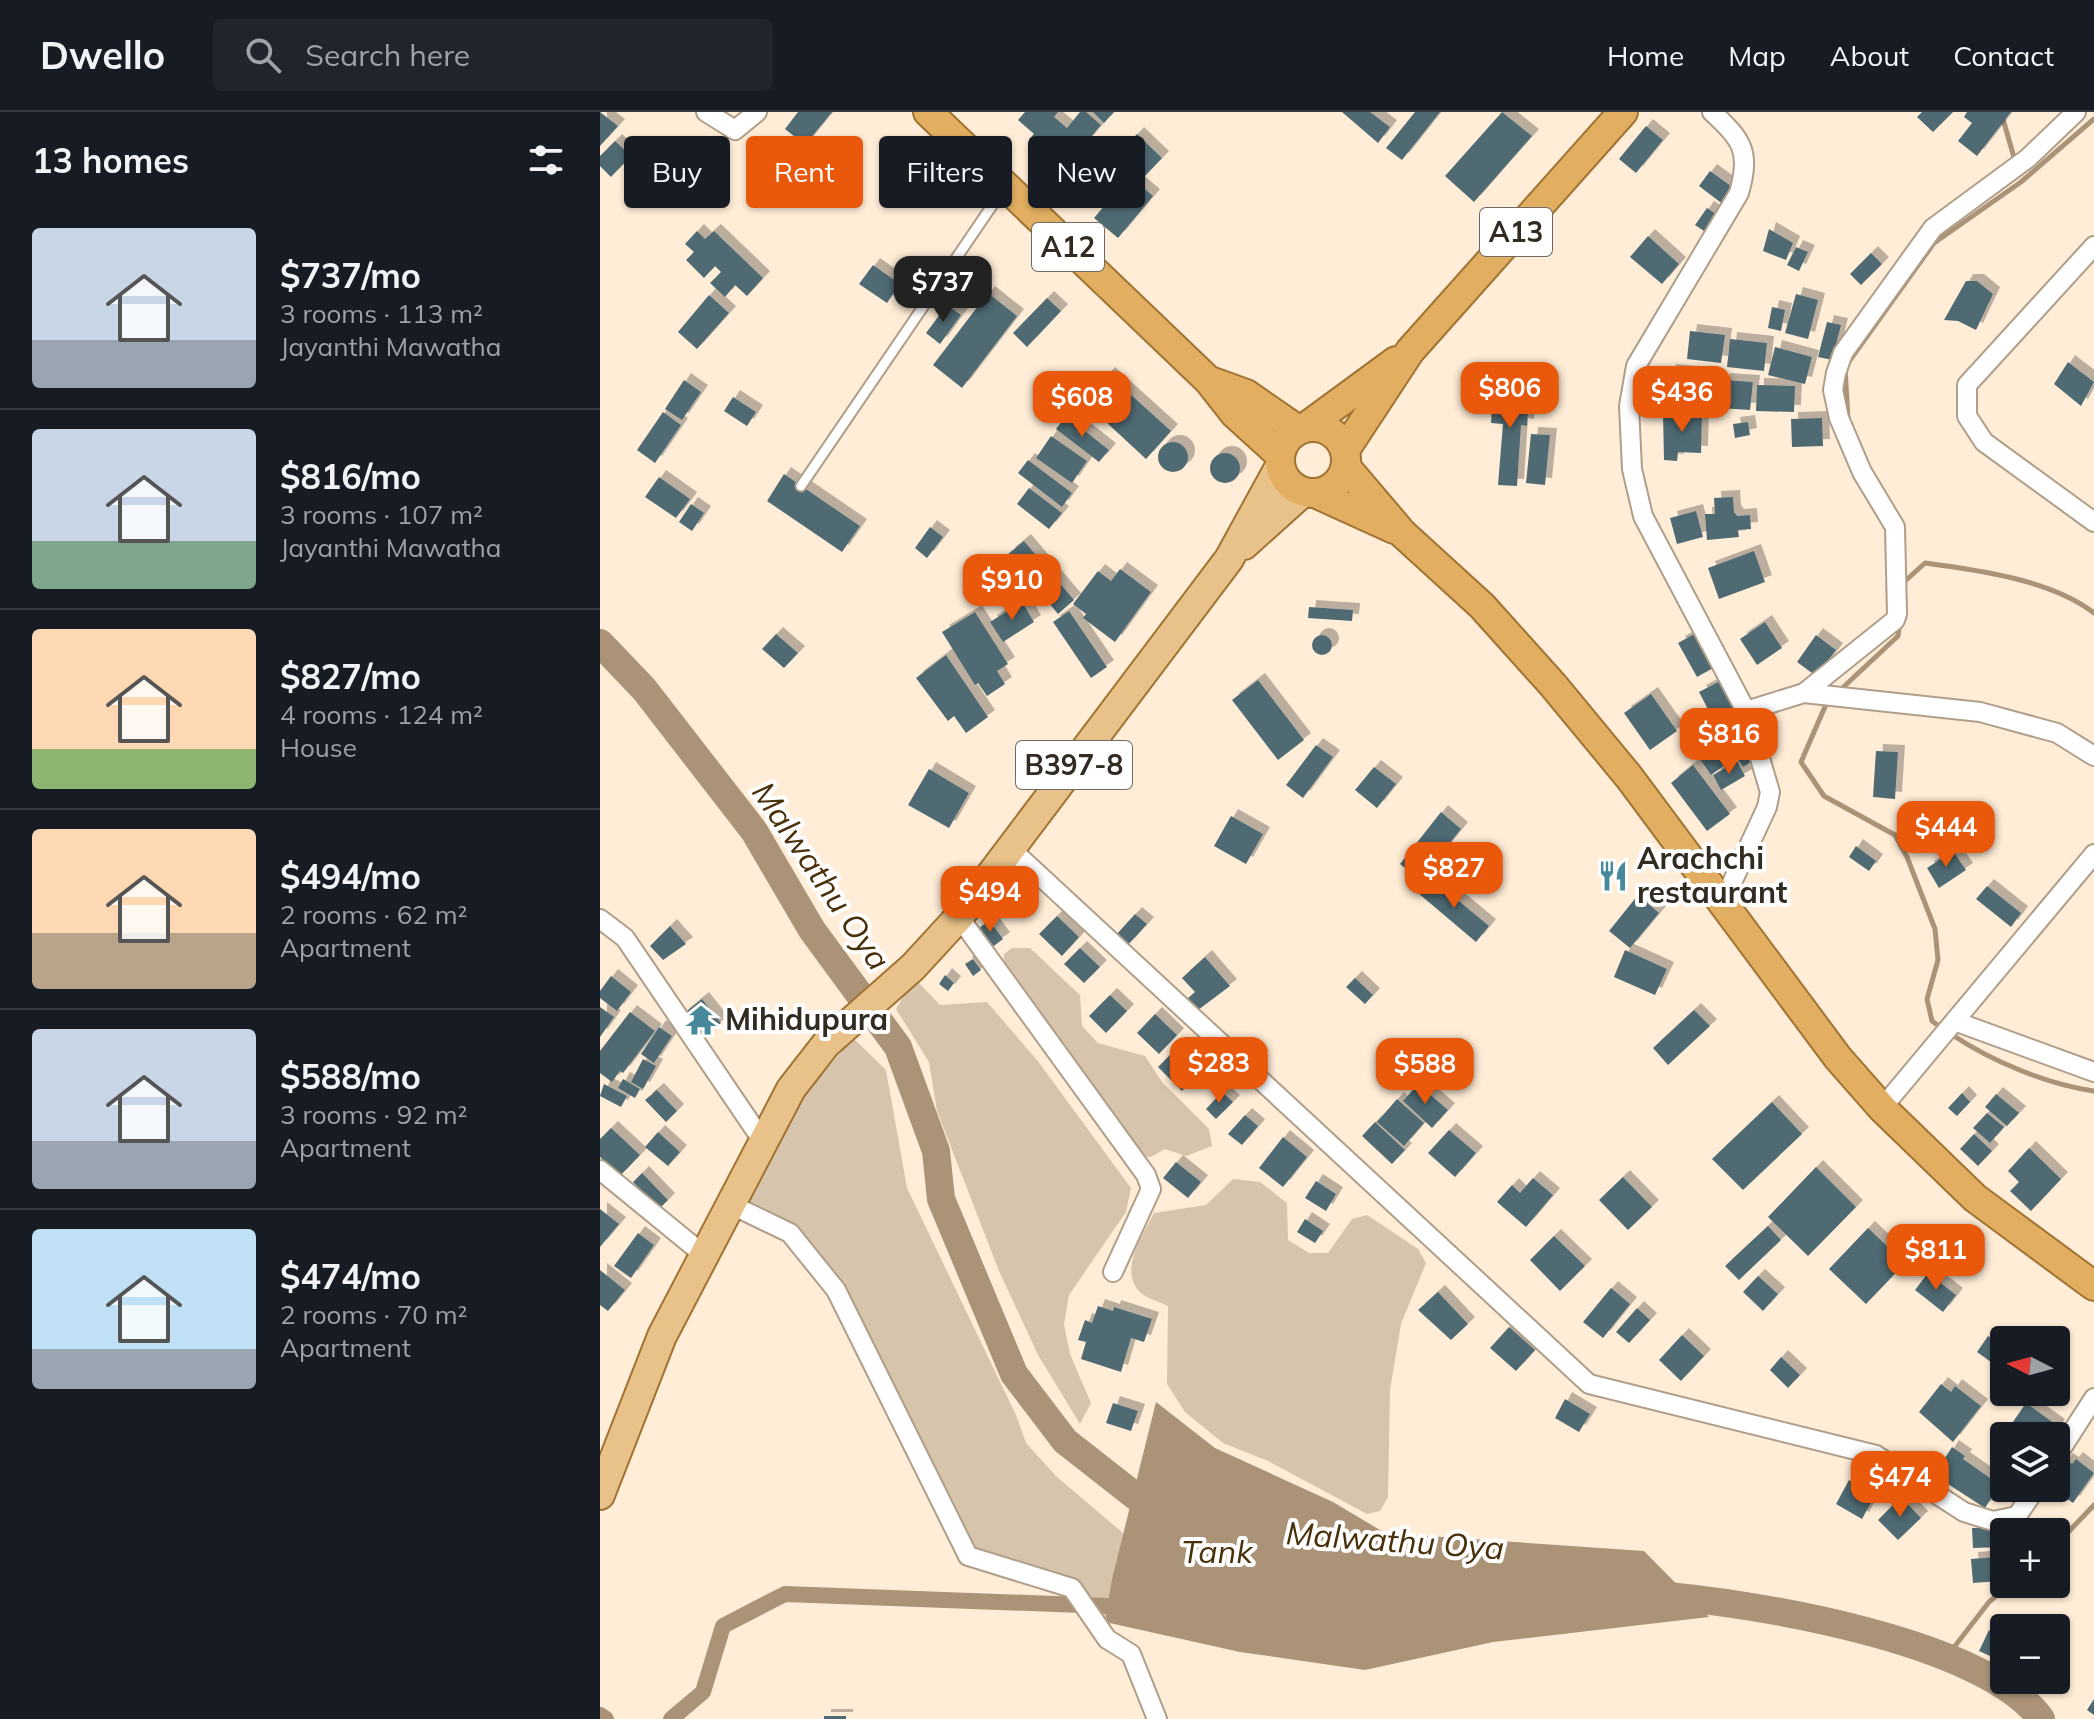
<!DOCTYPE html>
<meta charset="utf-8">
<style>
:root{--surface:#171b24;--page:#20242c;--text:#f1f3f6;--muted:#9ea1a6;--line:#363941;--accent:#ea580c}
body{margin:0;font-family:Mulish,sans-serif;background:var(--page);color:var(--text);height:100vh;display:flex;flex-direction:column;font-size:30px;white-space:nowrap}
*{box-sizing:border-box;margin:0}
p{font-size:26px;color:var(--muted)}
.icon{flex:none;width:44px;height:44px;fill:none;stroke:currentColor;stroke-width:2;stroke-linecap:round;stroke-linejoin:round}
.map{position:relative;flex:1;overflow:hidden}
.side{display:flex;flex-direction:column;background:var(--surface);width:600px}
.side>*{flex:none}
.guide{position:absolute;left:24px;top:24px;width:760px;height:72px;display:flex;gap:16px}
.needle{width:52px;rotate:276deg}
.controls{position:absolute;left:1390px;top:1214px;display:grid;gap:16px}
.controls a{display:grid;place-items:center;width:80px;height:80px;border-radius:8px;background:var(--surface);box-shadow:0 2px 6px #0004;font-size:40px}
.price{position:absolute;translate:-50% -68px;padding:0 18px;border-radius:16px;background:var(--accent);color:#fff;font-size:26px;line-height:52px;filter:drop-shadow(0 2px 4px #0008)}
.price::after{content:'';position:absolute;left:50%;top:48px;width:24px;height:18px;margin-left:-12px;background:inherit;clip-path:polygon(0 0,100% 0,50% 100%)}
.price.on{background:#222;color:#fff}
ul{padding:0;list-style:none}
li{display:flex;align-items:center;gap:24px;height:200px;padding:0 32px}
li+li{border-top:2px solid var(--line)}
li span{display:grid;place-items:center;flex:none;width:224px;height:160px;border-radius:8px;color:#555}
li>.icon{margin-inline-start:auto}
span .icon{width:96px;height:96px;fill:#fffc;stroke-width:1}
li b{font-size:34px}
h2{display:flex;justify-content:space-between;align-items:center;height:96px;padding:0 32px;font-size:34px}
.tag{padding:0 28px;border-radius:8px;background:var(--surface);box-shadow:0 2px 6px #0004;font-size:28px;line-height:72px}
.tag.on{background:var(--accent);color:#fff}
header{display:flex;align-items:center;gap:48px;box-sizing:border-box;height:112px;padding:0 40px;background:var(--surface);border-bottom:2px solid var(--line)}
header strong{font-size:38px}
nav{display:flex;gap:44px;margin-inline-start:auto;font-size:28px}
.search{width:560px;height:72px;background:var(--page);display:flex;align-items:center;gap:20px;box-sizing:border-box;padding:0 28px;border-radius:8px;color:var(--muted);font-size:30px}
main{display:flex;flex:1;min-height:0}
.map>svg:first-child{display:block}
.green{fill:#d7c4ad}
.water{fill:#ab9377}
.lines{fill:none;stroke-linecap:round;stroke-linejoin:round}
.stream{stroke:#ab9377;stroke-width:5}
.canal{stroke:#ab9377;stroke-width:16}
.river{stroke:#ab9377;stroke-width:28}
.building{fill:#4f6b73;filter:url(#shadow)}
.service-casing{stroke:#af9e89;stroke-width:13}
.minor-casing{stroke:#af9e89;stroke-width:22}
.primary-casing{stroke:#a07332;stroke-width:32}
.trunk-casing{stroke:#a07332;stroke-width:32}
.service{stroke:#fff;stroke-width:9}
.minor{stroke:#fff;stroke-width:18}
.primary{stroke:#e9c289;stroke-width:28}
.trunk{stroke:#e2ae62;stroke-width:28}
.labels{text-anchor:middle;stroke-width:8;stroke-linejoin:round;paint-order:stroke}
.shield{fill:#fff;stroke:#6f6b64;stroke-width:2}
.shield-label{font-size:28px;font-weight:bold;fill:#312b22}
.poi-label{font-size:30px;font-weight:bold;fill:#312b22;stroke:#fff;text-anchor:start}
.water-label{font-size:32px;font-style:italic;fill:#4a300a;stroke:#fff}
</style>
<header>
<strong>Dwello</strong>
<div class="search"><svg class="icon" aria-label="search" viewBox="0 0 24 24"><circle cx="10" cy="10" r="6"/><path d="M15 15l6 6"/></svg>Search here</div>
<nav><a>Home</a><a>Map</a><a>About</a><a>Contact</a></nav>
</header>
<main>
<section class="side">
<h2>13 homes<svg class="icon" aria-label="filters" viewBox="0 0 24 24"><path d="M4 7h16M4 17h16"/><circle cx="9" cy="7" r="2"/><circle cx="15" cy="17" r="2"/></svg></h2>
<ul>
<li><span style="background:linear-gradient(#c9d6e8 70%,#9aa5b1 0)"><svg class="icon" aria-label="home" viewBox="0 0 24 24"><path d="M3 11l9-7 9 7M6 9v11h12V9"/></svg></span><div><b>$737/mo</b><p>3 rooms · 113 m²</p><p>Jayanthi Mawatha</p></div></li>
<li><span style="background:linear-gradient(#c9d6e8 70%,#7fa58c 0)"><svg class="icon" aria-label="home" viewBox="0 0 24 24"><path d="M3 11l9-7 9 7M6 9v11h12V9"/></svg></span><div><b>$816/mo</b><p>3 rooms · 107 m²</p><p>Jayanthi Mawatha</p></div></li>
<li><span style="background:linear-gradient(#ffd9b3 75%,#8fb573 0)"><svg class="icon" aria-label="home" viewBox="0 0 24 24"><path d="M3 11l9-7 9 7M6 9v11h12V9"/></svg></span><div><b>$827/mo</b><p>4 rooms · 124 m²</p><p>House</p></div></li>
<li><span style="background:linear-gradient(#ffd9b3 65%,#b9a48a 0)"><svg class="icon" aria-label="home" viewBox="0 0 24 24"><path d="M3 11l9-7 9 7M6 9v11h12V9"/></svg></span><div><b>$494/mo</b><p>2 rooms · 62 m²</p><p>Apartment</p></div></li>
<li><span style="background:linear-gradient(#c9d6e8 70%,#9aa5b1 0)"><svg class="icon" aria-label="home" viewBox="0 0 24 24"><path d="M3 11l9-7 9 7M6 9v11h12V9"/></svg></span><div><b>$588/mo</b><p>3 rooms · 92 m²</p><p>Apartment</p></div></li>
<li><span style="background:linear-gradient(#bfe0f5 75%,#9aa5b1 0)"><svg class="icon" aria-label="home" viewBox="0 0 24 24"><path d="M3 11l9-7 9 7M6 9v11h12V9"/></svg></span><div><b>$474/mo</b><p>2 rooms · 70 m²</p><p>Apartment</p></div></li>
</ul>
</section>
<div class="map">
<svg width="1494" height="1607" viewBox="0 0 1494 1607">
<defs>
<filter id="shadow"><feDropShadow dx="7" dy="-7" stdDeviation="0" flood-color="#0004"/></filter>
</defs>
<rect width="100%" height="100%" fill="#ffedd7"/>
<path class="green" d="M412,836h18l50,47 2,31 16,17 47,13 17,26 47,47 3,17 -26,10 -21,-7 -14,8 -14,-1 -134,-190 1,-12z
M319,871l21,22 47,-3 50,58 94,128 -5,24 -57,83 -5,29 6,30 21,49 -11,21 -42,-69 -39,-84 -62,-160 -8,-49 -33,-53 8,-14z
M253,926l33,32 21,118 109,227 10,28 30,33 67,57 -18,89 -33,-34 -104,-32 -132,-266 -95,-91 48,-86z
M633,1067l27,3 27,21 1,37 21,13h19l24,-34 15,-4 51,34 8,14 -25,61 -11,66 -2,107 -8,14 -13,3 -99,-53 -45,-18 -38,-31 -18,-28 1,-78c-8,-4 -23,-8 -29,-15 -20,-22 4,-56 15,-78l52,-8z"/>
<path class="water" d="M556,1290l59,46 118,54 52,31 259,18 65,66 -216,25 -128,28 -125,-18 -135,-30 7,-43z"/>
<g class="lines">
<path class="stream" d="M1401,0l14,49
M1248,308l-3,-53 89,-124 87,-61 73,-63
M1304,470l21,-19c53,7 127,17 169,50
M1237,581l61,-57 2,-15
M1227,590l-26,60 23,34 71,39 12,22 28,72 3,31 -11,39 5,22 11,8
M1351,922c40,27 95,50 143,57
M1456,1433l38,-40
M1348,1543l41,-53 21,-18"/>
<path class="canal" d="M0,1603l6,4
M71,1607l32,-27 20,-66 62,-32 323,12"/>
<path class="river" d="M0,531l44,46 110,142 58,99 86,117 38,104 5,48 73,175 51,67 97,76
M1054,1483c96,7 330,45 387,124"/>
</g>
<path class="building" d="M0,0l18,14 -18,20z
M198,0h34l-27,33 -20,-16z
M425,0h33l-4,5 13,11 13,-16h6l15,13 -31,37 -21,-14 -4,5 -16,-14 5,-5 -16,-14z
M493,0h21l-10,11z
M742,0h28l20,15 -12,16z
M815,0h25l-38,48 -16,-12z
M902,0l30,24 -58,66 -29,-26z
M1322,0h31l-20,20 -16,-15z
M1367,0h44l-34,44 -19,-15 14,-18 -8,-6z
M1046,14l17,14 -27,33 -17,-14z
M537,22l25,24 -17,18 -25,-24z
M15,29l16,15 -20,21 -11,-11v-10z
M198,32l26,18 -9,14 -27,-18z
M1110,59l25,18 -11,16 -25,-19z
M529,64l24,20 -35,42 -24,-20z
M1107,96l12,8 -12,17 -12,-8z
M1169,117l24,14 -7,17 -23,-9z
M97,119l8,8 9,-8 49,47 -16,18 -12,-11 -10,12 -15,-14 11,-11 -6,-6 -11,12 -18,-18 8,-8 -9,-8z
M1048,124l31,28 -17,20 -32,-27z
M1196,135l12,5 -9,19 -12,-6z
M1271,141l11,11 -21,21 -11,-11z
M273,153l27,19 -13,19 -28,-19z
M321,165l10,7 -14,19 -10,-7z
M1366,169h11l16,13 -17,36 -18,-9 -14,-1z
M388,181l29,23 -55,72 -29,-23z
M1196,182l22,6 -10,39 -23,-6z
M109,183l20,18 -32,36 -19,-17z
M447,186l14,13 -34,36 -14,-14z
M347,193l14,10 -21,29 -14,-11z
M1172,195l13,3 -4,21 -13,-3z
M1227,210l14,3 -9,35 -14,-3z
M1090,219l35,4 -4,28 -34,-4z
M1130,227l37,4 -3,28 -37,-4z
M1175,235l37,10 -7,27 -37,-9z
M1468,250l26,20 -13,24 -27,-22z
M1069,259l49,5 -3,33 -49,-4z
M508,262l63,57 -25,28 -54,-50 11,-12 -8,-8z
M84,268l17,12 -19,28 -17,-11z
M1123,268l30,2 -3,28 -30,-2z
M1157,273l38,1 -1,26 -38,-1z
M893,277l36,2 -2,35 -6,-1 -4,61 -19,-1 5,-61 -12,-1z
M133,285l23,15 -9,14 -23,-15z
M63,300l18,13 -26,38 -18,-13z
M1063,300l39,1 -1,40 -23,-1 -1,9 -13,-1z
M466,304l43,34 -10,12 -43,-33z
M1222,306l1,28 -31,1 -1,-28z
M1148,310l2,13 -15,3 -2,-14z
M931,322l19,1 -5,50 -19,-2z
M451,324l36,25 -15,22 -36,-25z
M558 345a15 15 0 1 1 30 0a15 15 0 1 1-30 0Z
M610 356a15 15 0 1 1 30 0a15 15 0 1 1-30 0Z
M428,348l44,33 -10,14 -44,-34z
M184,362l76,52 -18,26 -75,-51z
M59,365l31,22 -14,19 -31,-21z
M429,376l33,25 -13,16 -32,-25z
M1133,385l1,15 3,4 13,-1 1,14 -13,1 1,7 -32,3 -2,-26h10l-1,-16z
M91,392l13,9 -12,18 -13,-9z
M1096,399l7,26 -26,7 -7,-26z
M330,415l13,10 -16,21 -12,-10z
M424,429l50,59 -16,14 -50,-60z
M1154,439l11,31 -46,17 -11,-31z
M520,457l31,23 -36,50 -32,-24 3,-4 -13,-10 25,-33 13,10z
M422,490l12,20 -31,20 -13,-20z
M709,495l44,3 -1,11 -44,-3z
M469,499l38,56 -16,11 -38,-56z
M375,500l33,52 -11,7 8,13 -18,12 -9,-13 -3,2 -33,-53z
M1165,510l17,26 -25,17 -17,-26z
M1096,521l19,34 -18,10 -19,-34z
M176,522l22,19 -14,15 -22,-19z
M712 533a10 10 0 1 1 20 0a10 10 0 1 1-20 0Z
M1216,523l20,15 -20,26 -19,-14z
M346,543l42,62 -22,16 -12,-17 -6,5 -32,-43z
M658,568l46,60 -26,20 -46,-60z
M1120,569l22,44 -20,11 -23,-44z
M1051,582l26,37 -27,19 -26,-37z
M1140,618l16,29 -13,8 -17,-29z
M1123,627l12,19 -24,17 -13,-19z
M716,633l17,12 -30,41 -17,-13z
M1276,639l22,1 -3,47 -22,-2z
M1137,649l8,15 -24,14 -8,-15z
M1093,653l37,49 -23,17 -36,-48z
M774,655l22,17 -19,24 -22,-18z
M329,657l40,24 -20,35 -41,-23z
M841,700l20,17 -41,51 -20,-16z
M631,704l32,18 -17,30 -32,-18z
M1256,734l20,15 -7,10 -20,-14z
M1353,739l13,19 -27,18 -12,-20z
M831,766l58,48 -13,16 -58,-49z
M1387,774l34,27 -10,14 -35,-28z
M1038,783l21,18 -29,35 -21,-17z
M535,802l12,10 -19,21 -12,-10z
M457,804l22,21 -17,19 -23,-22z
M389,808l14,19 -12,9 -14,-18z
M70,814l16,18 -23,16 -13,-14z
M480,836l20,19 -16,16 -20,-19z
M1025,838l42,19 -12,26 -41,-18z
M605,845l25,29 -32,24 -10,-12 7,-6 -13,-14z
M373,847l8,11 -8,6 -8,-12z
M345,863l9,8 -6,8 -9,-7z
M11,864l20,16 -14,19 -17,-13v-7z
M755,866l18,17 -8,9 -19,-17z
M510,883l17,16 -21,22 -17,-17z
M102,887l19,24 -22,17 -18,-24z
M0,895l14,10 -14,20z
M1094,898l16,16 -42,39 -15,-17z
M30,900l25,19 -32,42 -3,-2 -8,11 -12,-9v-22z
M555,902l22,21 -18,19 -22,-21z
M59,915l13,9 -18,27 -13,-9z
M581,932l24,24 -23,23 -24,-24z
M834,936l14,10 -18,25 -13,-10z
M43,947l13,7 -13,23 -12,-7z
M23,967l17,10 -5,9 -17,-10z
M4,972l23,12 -6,11 -21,-11z
M818,972l30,26 -16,18 -29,-27z
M57,978l20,21 -11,11 -21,-22z
M622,980l11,10 -17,17 -10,-10z
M1362,981l8,9 -13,14 -9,-8z
M1396,982l23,19 -12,13 -22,-19z
M797,987l27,24 -20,23 -27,-24z
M1172,990l30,32 -59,56 -31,-31z
M1387,1001l17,14 -14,16 -17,-15z
M645,1003l13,11 -16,19 -14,-11z
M775,1010l30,28 -13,14 -30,-28z
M11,1016l29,27 -20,21 -20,-19v-18z
M849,1018l27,23 -21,24 -27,-24z
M58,1020l22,20 -12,14 -23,-19z
M1374,1022l18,17 -14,15 -18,-17z
M683,1025l24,20 -24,30 -24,-19z
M1429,1036l32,31 -30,32 -21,-20 9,-9 -11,-11z
M576,1050l25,20 -13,16 -25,-20z
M1216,1055l40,40 -48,49 -40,-39z
M42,1061l26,27 -9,9 -26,-27z
M1023,1065l29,30 -24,23 -29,-30z
M933,1066l20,17 -27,32 -29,-25 15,-17 8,8z
M716,1069l20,13 -10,17 -21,-13z
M0,1097l19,15 -19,23z
M705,1107l18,12 -8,12 -18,-11z
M1168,1114l13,14 -42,40 -14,-14z
M1268,1116l37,35 -39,41 -37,-35z
M38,1121l16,12 -23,33 -17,-12z
M954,1124l31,30 -25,25 -30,-31z
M0,1158l25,20 -17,21 -8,-6z
M1328,1161l28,22 -13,17 -28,-22z
M1158,1164l20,18 -15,17 -20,-19z
M1011,1176l19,16 -27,34 -20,-16z
M838,1180l30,32 -17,16 -33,-30z
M498,1194l15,5 1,-4 38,12 -8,23 -13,-4 -10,34 -40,-13 5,-17 -8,-2 7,-20 7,3z
M1037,1196l13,12 -21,23 -13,-11z
M909,1215l26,23 -19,21 -26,-23z
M1082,1223l22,21 -23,25 -22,-21z
M1388,1224l16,12v11l-6,8 -21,-15z
M1181,1245l19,18 -12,13 -18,-18z
M1341,1272l10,8 4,-6 26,20 -28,36 -34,-30z
M965,1287l25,15 -11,18 -24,-14z
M513,1291l25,8 -7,20 -25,-8z
M1426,1291l32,23 -7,10h-33l-10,-7z
M1352,1335l13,9 -2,3 37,26 -15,23 -51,-33z
M1476,1347l18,14 -21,30 -21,-15h4l9,-15 -6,-4 7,-9 6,4z
M1249,1368l26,15 -13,24 -26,-15z
M1301,1385l20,21 -23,22 -20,-20z
M1409,1415v5h-5v15l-31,1 -1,-20z
M1396,1445l3,24 -26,2 -2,-24z
M1389,1518l15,7 -5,23 -20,-9z
M1425,1568h23l-7,10z
M1494,1587v16l-7,-5z
M224,1604h22v3h-22z"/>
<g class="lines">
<g class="service-casing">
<path id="service" d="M201,374l203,-298"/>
</g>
<g class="minor-casing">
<path id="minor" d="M106,0l29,18 22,-18
M1112,0c30,28 39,39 27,81l-103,173 -7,40 3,63 11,47 103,195 24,81 -3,15 -44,95
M1494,134l-127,139v31l17,26 110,80
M1204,581l91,-73 2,-6 -2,-87 -33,-55 -23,-54 -6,-28 3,-17 7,-20 90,-125 95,-70 48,-46
M1146,599l58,-18 176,19 77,21 37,23
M411,737l578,535 287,71 88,57 29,9 24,-5 19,-28
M359,805l187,258 5,14 -38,83
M0,807l25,19 137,202
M1357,910l137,50
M1282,996l212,-254
M0,1058l104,85
M130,1092l60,29 46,57 132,266 104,32 35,51 24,15 26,65
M1456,1345l38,-59"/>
</g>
<g class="primary-casing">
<path id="primary" d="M644,433l59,-53
M0,1383l62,-159 129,-247 35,-45 87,-77 46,-50 270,-358 51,-93"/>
</g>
<g class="trunk-casing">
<path id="trunk" d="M328,0l281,269 26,33 45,41
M610,269l36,13 52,36
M680 348a33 33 0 1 1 66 0a33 33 0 1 1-66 0Z
M706,315l90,-66
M745,338l65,-99 213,-239
M746,355l56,66 80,73 71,79 76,92 209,281 44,50 93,90 119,88
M715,381l79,36"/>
</g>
<use href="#service" class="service"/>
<use href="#minor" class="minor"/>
<use href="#primary" class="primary"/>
<use href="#trunk" class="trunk"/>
</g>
<defs>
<g id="restaurant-bare" transform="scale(2.4)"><path d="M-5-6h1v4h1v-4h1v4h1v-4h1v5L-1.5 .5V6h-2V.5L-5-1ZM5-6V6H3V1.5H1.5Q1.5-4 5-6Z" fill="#47889b" stroke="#fff" stroke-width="2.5" paint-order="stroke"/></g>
<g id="temple-bare" transform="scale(2.4)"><path d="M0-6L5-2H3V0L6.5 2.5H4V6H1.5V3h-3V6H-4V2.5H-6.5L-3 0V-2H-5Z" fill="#47889b" stroke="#fff" stroke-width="2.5" paint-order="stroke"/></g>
</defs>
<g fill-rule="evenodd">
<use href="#restaurant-bare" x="1013" y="764"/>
<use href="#temple-bare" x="101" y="908"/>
</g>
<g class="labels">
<g class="shield">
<rect x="880" y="96" width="72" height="48" rx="6"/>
<rect x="432" y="111" width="72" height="48" rx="6"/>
<rect x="416" y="629" width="116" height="48" rx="6"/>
</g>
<g class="shield-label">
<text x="916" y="130">A13</text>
<text x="468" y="145">A12</text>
<text x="474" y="663">B397-8</text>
</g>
<g class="poi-label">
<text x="1037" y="757">Arachchi<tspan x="1037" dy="34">restaurant</tspan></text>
<text x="125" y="918">Mihidupura</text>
</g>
<g class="water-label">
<text transform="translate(221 764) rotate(56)" y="11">Malwathu Oya</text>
<text transform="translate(795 1429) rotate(4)" y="11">Malwathu Oya</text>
<text x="617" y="1451">Tank</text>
</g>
</g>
</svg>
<div class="controls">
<a><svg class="needle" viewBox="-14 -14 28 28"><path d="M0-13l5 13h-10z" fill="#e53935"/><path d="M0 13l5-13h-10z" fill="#9ea1a6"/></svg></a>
<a><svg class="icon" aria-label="layers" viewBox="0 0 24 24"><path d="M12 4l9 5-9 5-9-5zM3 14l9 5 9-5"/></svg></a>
<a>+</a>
<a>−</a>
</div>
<b class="price on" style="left:343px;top:212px">$737</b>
<b class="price" style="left:910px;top:318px">$806</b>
<b class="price" style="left:1082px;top:322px">$436</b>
<b class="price" style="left:482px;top:327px">$608</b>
<b class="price" style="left:412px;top:510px">$910</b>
<b class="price" style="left:1129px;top:664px">$816</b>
<b class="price" style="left:1346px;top:757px">$444</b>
<b class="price" style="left:854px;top:798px">$827</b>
<b class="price" style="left:390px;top:822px">$494</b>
<b class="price" style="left:619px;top:993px">$283</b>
<b class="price" style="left:825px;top:994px">$588</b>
<b class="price" style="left:1336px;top:1180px">$811</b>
<b class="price" style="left:1300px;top:1407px">$474</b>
<div class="guide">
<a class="tag">Buy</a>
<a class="tag on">Rent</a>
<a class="tag">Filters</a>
<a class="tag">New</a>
</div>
</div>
</main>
